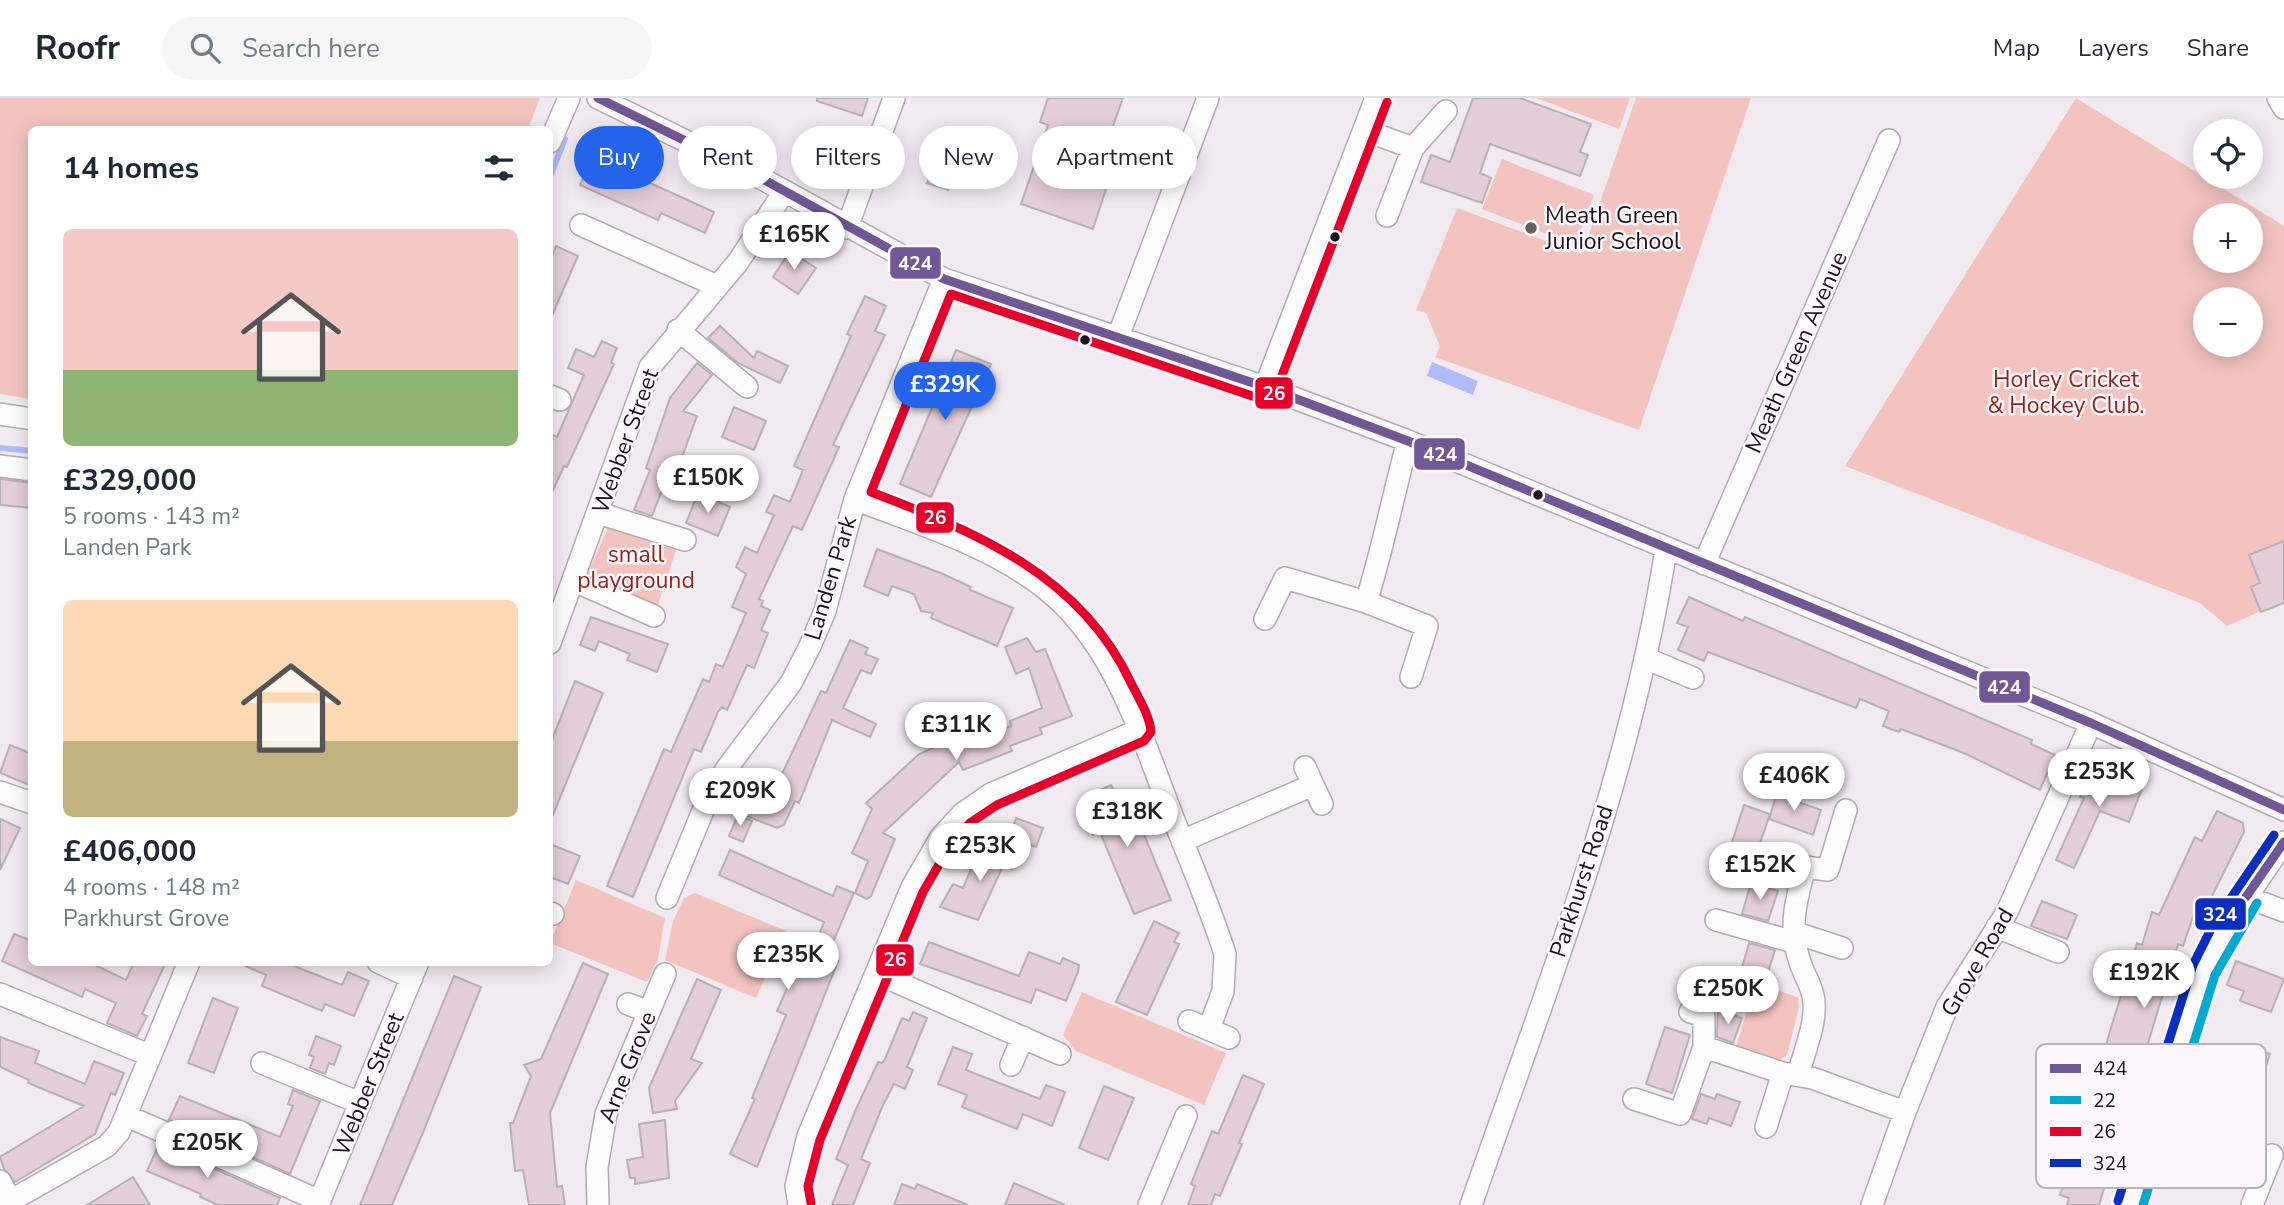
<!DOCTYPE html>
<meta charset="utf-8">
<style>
:root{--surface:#fff;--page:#f6f6f7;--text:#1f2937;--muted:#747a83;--line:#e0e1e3;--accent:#2563eb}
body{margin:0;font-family:"Nunito Sans",sans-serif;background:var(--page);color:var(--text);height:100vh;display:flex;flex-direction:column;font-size:26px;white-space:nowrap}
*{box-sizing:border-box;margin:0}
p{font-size:23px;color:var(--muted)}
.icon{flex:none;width:38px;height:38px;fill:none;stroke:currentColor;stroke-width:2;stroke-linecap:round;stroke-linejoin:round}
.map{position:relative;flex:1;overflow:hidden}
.sheet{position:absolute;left:28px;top:28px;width:525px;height:840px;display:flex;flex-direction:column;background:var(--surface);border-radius:10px;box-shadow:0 4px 18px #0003}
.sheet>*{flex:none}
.guide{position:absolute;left:574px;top:28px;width:665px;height:63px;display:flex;gap:14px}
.tools{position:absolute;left:2193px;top:21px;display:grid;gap:14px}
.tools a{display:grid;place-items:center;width:70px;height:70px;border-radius:50%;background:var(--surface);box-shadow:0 4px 18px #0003;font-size:35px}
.price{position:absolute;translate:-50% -60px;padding:0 16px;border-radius:24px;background:#fff;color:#222;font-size:23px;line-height:46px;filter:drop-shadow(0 2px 4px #0008)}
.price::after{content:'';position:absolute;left:50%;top:42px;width:21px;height:16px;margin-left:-10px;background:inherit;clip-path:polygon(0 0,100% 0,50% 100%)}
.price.on{background:var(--accent);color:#fff}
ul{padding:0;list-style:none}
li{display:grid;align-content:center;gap:14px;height:371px;padding:0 35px}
li span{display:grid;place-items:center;height:217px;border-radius:10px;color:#555}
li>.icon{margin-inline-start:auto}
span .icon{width:126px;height:126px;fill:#fffc;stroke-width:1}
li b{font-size:30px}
h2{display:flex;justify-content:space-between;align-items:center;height:84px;padding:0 35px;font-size:30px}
.tag{padding:0 24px;border-radius:32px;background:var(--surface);box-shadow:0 4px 18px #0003;font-size:24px;line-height:63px}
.tag.on{background:var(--accent);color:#fff}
header{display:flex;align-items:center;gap:42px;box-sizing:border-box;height:98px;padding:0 35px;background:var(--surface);border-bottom:2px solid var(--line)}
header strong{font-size:33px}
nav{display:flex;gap:38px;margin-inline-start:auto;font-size:24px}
.search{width:490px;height:63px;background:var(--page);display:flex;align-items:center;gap:18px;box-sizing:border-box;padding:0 24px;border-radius:38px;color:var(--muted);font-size:26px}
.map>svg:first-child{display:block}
.green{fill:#f2c3bf;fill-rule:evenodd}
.water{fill:#afbcf7}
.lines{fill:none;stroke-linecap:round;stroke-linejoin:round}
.stream{stroke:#afbcf7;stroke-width:6}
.building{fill:#e4ced7;stroke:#b7b0b4;stroke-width:2}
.minor-casing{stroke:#b1aab0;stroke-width:24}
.minor{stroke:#fdfcfd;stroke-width:21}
.bus-1-casing{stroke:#fef8fd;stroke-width:14}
.bus-2-casing{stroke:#fef8fd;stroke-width:14}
.bus-3-casing{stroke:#fef8fd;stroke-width:14}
.bus-4-casing{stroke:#fef8fd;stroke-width:14}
.bus-1{stroke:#705894;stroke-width:9}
.bus-2{stroke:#00a9ce;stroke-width:9}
.bus-3{stroke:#e4002b;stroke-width:9}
.bus-4{stroke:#0a2ebe;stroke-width:9}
.poi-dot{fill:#666065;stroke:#fef8fd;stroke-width:2.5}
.bus-dot{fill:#1a151a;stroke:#fef8fd;stroke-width:2.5}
.labels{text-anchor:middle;stroke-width:5;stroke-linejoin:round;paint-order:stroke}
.poi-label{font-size:23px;fill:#1a151a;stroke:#fef8fd;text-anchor:start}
.street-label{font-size:23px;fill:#1a151a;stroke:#fef8fd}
.park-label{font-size:23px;fill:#95251b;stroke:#fef8fd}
.key{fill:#fef8fd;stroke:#bab4b9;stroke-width:2}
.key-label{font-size:19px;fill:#1a151a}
.line-badge{stroke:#fef8fd;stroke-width:2.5}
.badge-label{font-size:19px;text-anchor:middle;font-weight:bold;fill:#fff}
</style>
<header>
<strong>Roofr</strong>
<div class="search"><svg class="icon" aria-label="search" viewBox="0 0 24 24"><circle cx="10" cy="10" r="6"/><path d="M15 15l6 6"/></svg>Search here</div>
<nav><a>Map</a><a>Layers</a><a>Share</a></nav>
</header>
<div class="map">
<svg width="2284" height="1107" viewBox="0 0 2284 1107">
<rect width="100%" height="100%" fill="#f2eaf1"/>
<path class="green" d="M0,0h540l-12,31 -496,1 -1,269 -31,-5z
M1536,0h94l-11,31z
M1636,0h115l-112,332 -204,-73 5,-11 -14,-33 -10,-3 41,-102 125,46z
M2076,0l208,128v375l-57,25 -27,-23 -355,-137zM2205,117h45v46h-45zM2205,201h45v46h-45z
M1502,61l92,36 -19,50 -93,-36z
M608,430l68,22 -19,58 -71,-31z
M576,782l89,38 -7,41 -11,23 -97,-39z
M695,795l91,38 -30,67 -91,-38 8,-39 11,-23z
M1759,887l39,12 1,10 -12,48 -10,6 -41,-14 17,-57z
M1082,894l144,61 -22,52 -128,-54 -13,-16z"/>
<path class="water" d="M1432,264l46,19 -5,14 -46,-19z"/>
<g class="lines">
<path class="stream" d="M550,78l15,-37
M0,350l32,3"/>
</g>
<path class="building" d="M817,0h51l-6,18 -45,-15z
M1048,0h75l-23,65 7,2 -8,22 7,2 -13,40 -72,-25 27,-79 -8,-3z
M1473,0h47l71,26 -11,28 8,3 -8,21 -90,-32 -10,29 11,5 -9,25 -61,-21 10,-27 19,7z
M939,51l52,19 -7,20 -21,-8 -1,4 -11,-3 -3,9 -21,-7z
M593,59l121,55 -9,21 -44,-20 -3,7 -78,-35z
M556,148l22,10 -28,64v-60z
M790,153l26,17 -18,26 -25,-17z
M865,198l21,10 -11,25 10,4 -52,110 6,2 -37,83 -9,-4 -34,73 4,2 -2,5 9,4 -9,20 7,3 -14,35 -7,-3 -20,45 -5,-3 -4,5 -17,40 -7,-3 -61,148 -26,-11 57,-137 7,3 32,-73 6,3 7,-18 7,3 23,-54 -14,-6 14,-33 -10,-7 9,-20 12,6 17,-38 -8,-3 8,-17 16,7 13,-32 -9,-4 57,-130 -4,-2z
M720,228l34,32 3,-7 31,15 -8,17 -42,-20 -30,-25z
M602,243l15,7 -6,14 3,2 -47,103 -3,-1 -14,31v-64l7,4 27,-62 -16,-7 8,-19 18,8z
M956,252l35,14 -60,133 -31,-13z
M697,265l15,12 -29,36 14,5 -23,63 -7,-2 -15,39 -18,-6 16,-40 -4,-2 24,-70z
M734,309l32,14 -12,29 -32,-13z
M0,381l32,4v25l-32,-3z
M698,395l32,14 -12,29 -32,-13z
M2284,443v62l-23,9 -10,-25 9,-4 -11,-28z
M877,451l66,25 28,13 -1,3 43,18 -16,38 -66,-28 2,-5 -12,-2 -7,-17 -22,-8 -4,10 -24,-10z
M1689,499l54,24 2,-4 287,123 -1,4 24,11 -15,35 -76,-37 -63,-24 -2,3 -16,-6 6,-15 -29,-12 -4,9 -148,-56 -4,9 -26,-11 10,-23 -11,-4z
M591,519l77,27 -11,28 -30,-12 3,-6 -31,-13 -4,10 -15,-6z
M1027,540l9,14 9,-3 27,67 -32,12 2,6 -32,12 2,5 -49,19 -4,-8 -76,71 12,6 -24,57 -4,3 -12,-6 13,-32 -16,-8 20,-44 -6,-6 53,-49 44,-20 4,9 44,-17 -1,-5 32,-13 -13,-40 -13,6 -11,-27z
M850,542l18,8 -3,6 13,5 -7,15 -10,-4 -18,38 33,16 -6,13 -38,-17 -33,83 -4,-2 -11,24 -7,3 -33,-13 9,-20 9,3 11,-28 9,4 39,-83 5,2z
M575,583l28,12 -53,129v-77z
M10,647l22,9v32l-32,-13z
M2092,667l51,21 -14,36 -29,-11 -26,57 -18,-8 28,-62 -4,-1z
M1111,687l10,16 8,-3 42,102 -37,14 -34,-82 -7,3 -12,-28 9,-5 -3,-6z
M1778,692l22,7 -2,5 23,8 -8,25 -44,-16z
M1744,707l26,9 -22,64 -25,-8z
M2217,713l26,12 1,9 -41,82 -8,-3 -12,35 -5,-2 -79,261h-32l2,-7 -9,-3 77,-252 5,2 10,-33 7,3 36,-78 7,4z
M738,717l14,6 -9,21 -14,-6z
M1016,720l27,10 -7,19 -26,-10z
M0,721l20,9 -20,42z
M993,743l26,9 -7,19 -9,-3 -25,54 -38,-13 13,-23 10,4 11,-26 10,4z
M550,746l30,12 -12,28 -18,-7z
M730,752l103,46 4,-10 17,7 -27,63 11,5 -81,206 -27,-13 25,-55 -3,-1 34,-83 -9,-4 25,-57 8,3 14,-35 -105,-47z
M1751,785l27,8 -10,30 -26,-7z
M2042,803l35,14 -10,24 -36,-13z
M1154,823l25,12 -5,9 5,2 -32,71 -31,-13z
M14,836l18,7v21h57l37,18 8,-18h32l-24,52 5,2 -10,20 -30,-13 9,-20 -31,-14 -3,8 -80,-36z
M929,844l90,34 10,-24 31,12 3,-6 16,7 -1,7 -12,29 -30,-12 -5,14 -111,-39z
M1749,845l26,7 -10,32 -25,-7z
M2236,863l48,18 -13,33 -31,-11 4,-10 -17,-6z
M236,864h48l58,23 6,-13 21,9 -15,35 -29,-12 -3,7 -60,-25 4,-11z
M583,865l25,11 -58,139 7,74 5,-1 3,19h-36l-6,-35 -8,1 -5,-48h3l18,-47 -7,-11 17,-6z
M454,878l27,11 -59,148 -30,70h-32z
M697,881l24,11 -30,69 11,4 -27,38 2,8 -24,4 -4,-25z
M213,900l25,10 -24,65 -26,-10z
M1718,912l24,8 -9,25 -16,-6z
M913,914l14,6 -20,49 6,3 -8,19 -11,-5 -11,21 -22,54 9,4 -17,42h-21l16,-40 -12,-6 20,-50 22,-47 4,1 3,-4 17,-41 7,3z
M1665,929l25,8 -18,58 -26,-9z
M316,938l25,10 -7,19 -5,-2 -4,11 -15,-6 4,-11 -5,-2z
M0,939l39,14 -4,12 50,21 9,-23 30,12 -9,22 -4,-2 -16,41 -80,48 -11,-13 -4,-12 84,-51 -56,-23 1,-3 -29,-13z
M2241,947l29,9 -6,18 -5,-1 -2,6 -24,-8z
M953,949l19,7 -6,16 74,29 6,-14 19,7 -13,34 -29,-12 -6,15 -55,-22 5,-12 -29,-11z
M1243,977l21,9 -25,59 3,1 -14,33 -8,19 -5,-2 -4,11h-23l7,-19 -4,-2 21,-53 6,3z
M1104,988l30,12 -26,62 -29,-12z
M293,992l27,11 -30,73 -121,-54 11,-24 100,41 13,-31 -5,-2z
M1701,996l14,5 2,-5 23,8 -9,24 -22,-8 -2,6 -15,-5z
M665,1022l4,58 -34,6v-6h-5l-3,-18 16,-3 -4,-33z
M159,1046l121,54 -3,7h-59l-18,-8 1,-3 -54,-23z
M133,1079l17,28h-63z
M1014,1085l51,22h-60z
M902,1086l13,5 2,-5 51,21h-74z"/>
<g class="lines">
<g class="minor-casing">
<path id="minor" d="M598,0l161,79 185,102 321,108 143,54 683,282 193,87
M2278,0l6,10
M1364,32l49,18 33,-37
M550,44l19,-44
M1387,118l26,-68
M581,127l136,61
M847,130l47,-130
M678,232l69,57
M1118,239l90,-239
M1265,289l111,-289
M550,298l10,4
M0,316l32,5
M0,368l32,4
M855,401c63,25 132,45 187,87 71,54 99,149 130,229 18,46 38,92 53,139l-2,37 -14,38
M598,415l87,27
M1704,466l185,-424
M574,483l80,35
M1366,504c17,-53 27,-107 42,-161
M1265,521l20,-41 81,24 61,24 -16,51
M550,545l100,-276 88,-105 46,-70
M1645,560l48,20
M1313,687l9,19
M0,694l32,11
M1182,743l131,-56 -8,-18
M1773,758l32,11 23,3 18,-60
M2246,799l38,14
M667,800l40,-97 20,-33 64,-85 19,-37 15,-35 30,-112 89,-220
M550,815l3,1
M1716,822l78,22
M1997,829l61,25
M1793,834l49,16
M378,864l34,16
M876,875l184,81
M0,896l149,61
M628,906l21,8
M1189,923l40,17
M1704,949l79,26 29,5 93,34
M262,965l98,40
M1011,967l12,-28
M1798,977c6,-23 18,-50 16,-73 -1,-16 -10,-26 -14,-40 -12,-34 -4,-62 5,-95
M1634,1001l46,15 24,-67v-31l-14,-4
M127,1018l193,85
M1766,1029l17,-54
M0,1083l10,19
M3,1107l104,-59 12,-14 70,-170
M318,1107l100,-243
M598,1107l-1,-38 9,-53 59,-140
M799,1107l-3,-19 12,-50 104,-249 29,-50 21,-23 29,-20 148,-64
M1149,1107l37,-89
M1471,1107c75,-215 160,-430 195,-656
M1872,1107l33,-93 42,-105 60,-95 84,-189
M2130,1107l74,-235 20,-40 60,-88
M2252,1107l20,-50"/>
</g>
<use href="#minor" class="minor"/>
<g class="bus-1-casing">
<path id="bus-1" d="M598,0l161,79 185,102 321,108 143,54 683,282 193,87
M2246,799l38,-55"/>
</g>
<g class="bus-2-casing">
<path id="bus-2" d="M2143,1107l72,-230 42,-72"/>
</g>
<g class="bus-3-casing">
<path id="bus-3" d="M811,1105l-3,-17 12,-46 103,-248 28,-48 19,-21 27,-18 147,-64 7,-9c-1,-16 -13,-35 -20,-49 -50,-108 -155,-151 -260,-191l80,-198 310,105 9,-1 6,-7 111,-289"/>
</g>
<g class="bus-4-casing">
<path id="bus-4" d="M2118,1103l75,-236 21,-42 60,-88"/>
</g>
<use href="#bus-1" class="bus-1"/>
<use href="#bus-2" class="bus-2"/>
<use href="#bus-3" class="bus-3"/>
<use href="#bus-4" class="bus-4"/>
</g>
<circle class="poi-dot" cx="1531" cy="130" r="7"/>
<g class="bus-dot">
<circle cx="1335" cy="139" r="6"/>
<circle cx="1085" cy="242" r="6"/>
<circle cx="1538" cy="397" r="6"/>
</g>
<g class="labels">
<g class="poi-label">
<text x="1545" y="125">Meath Green<tspan x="1545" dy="26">Junior School</tspan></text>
</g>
<g class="street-label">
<text transform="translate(1796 254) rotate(-66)" y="8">Meath Green Avenue</text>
<text transform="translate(625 343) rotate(-70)" y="8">Webber Street</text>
<text transform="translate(830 480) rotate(-73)" y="8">Landen Park</text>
<text transform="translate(1581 783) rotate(-72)" y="8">Parkhurst Road</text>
<text transform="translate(1977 864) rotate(-60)" y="8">Grove Road</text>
<text transform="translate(627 969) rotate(-68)" y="8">Arne Grove</text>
<text transform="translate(368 986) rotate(-68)" y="8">Webber Street</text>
</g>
<g class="park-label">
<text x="2066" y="289">Horley Cricket<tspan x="2066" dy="26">&amp; Hockey Club.</tspan></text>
<text x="636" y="464">small<tspan x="636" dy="26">playground</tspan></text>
</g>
</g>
<rect x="2036" y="946" width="230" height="144" rx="10" class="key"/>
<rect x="2050" y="966" width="31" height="9" fill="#705894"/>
<rect x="2050" y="998" width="31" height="8" fill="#00a9ce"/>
<rect x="2050" y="1029" width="31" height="9" fill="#e4002b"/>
<rect x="2050" y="1061" width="31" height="8" fill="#0a2ebe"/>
<g class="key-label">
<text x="2093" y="977">424</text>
<text x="2093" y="1009">22</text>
<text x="2093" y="1040">26</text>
<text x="2093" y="1072">324</text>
</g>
<g class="line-badge">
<rect x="889" y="148" width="53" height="34" rx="7" fill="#705894"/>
<rect x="1254" y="278" width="40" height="34" rx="7" fill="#e4002b"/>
<rect x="1413" y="339" width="53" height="34" rx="7" fill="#705894"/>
<rect x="915" y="403" width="40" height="33" rx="7" fill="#e4002b"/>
<rect x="1978" y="572" width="53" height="34" rx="7" fill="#705894"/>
<rect x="2194" y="799" width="53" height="34" rx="7" fill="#0a2ebe"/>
<rect x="875" y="845" width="40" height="34" rx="7" fill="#e4002b"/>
</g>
<g class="badge-label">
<text x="915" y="172">424</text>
<text x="1274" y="302">26</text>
<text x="1440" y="363">424</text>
<text x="935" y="426">26</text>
<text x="2004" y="596">424</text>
<text x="2220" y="823">324</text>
<text x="895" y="868">26</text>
</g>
</svg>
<div class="tools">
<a><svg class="icon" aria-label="locate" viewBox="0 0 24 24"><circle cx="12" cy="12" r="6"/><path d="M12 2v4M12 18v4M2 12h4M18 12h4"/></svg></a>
<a>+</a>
<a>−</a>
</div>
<b class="price" style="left:794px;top:174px">£165K</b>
<b class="price on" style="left:945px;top:324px">£329K</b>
<b class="price" style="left:708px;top:417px">£150K</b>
<b class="price" style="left:956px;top:664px">£311K</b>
<b class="price" style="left:2099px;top:711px">£253K</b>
<b class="price" style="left:1794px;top:715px">£406K</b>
<b class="price" style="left:740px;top:730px">£209K</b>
<b class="price" style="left:1127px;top:751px">£318K</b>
<b class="price" style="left:980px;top:785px">£253K</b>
<b class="price" style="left:1760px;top:804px">£152K</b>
<b class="price" style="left:788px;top:894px">£235K</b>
<b class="price" style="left:2144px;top:912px">£192K</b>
<b class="price" style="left:1728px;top:928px">£250K</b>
<b class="price" style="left:207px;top:1082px">£205K</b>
<div class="guide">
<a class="tag on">Buy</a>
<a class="tag">Rent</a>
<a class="tag">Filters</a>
<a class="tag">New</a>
<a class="tag">Apartment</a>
</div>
<section class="sheet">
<h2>14 homes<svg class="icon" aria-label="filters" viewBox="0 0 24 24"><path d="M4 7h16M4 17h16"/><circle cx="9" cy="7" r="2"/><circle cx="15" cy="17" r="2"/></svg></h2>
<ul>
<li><span style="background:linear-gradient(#f6c9c9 65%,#8fb573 0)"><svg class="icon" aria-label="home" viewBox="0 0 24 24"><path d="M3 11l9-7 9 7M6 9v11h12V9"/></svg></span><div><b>£329,000</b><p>5 rooms · 143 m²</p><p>Landen Park</p></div></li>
<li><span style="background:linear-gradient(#ffd9b3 65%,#c2b280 0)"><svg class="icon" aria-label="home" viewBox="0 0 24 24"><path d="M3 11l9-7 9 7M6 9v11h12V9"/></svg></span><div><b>£406,000</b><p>4 rooms · 148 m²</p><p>Parkhurst Grove</p></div></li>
</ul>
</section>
</div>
